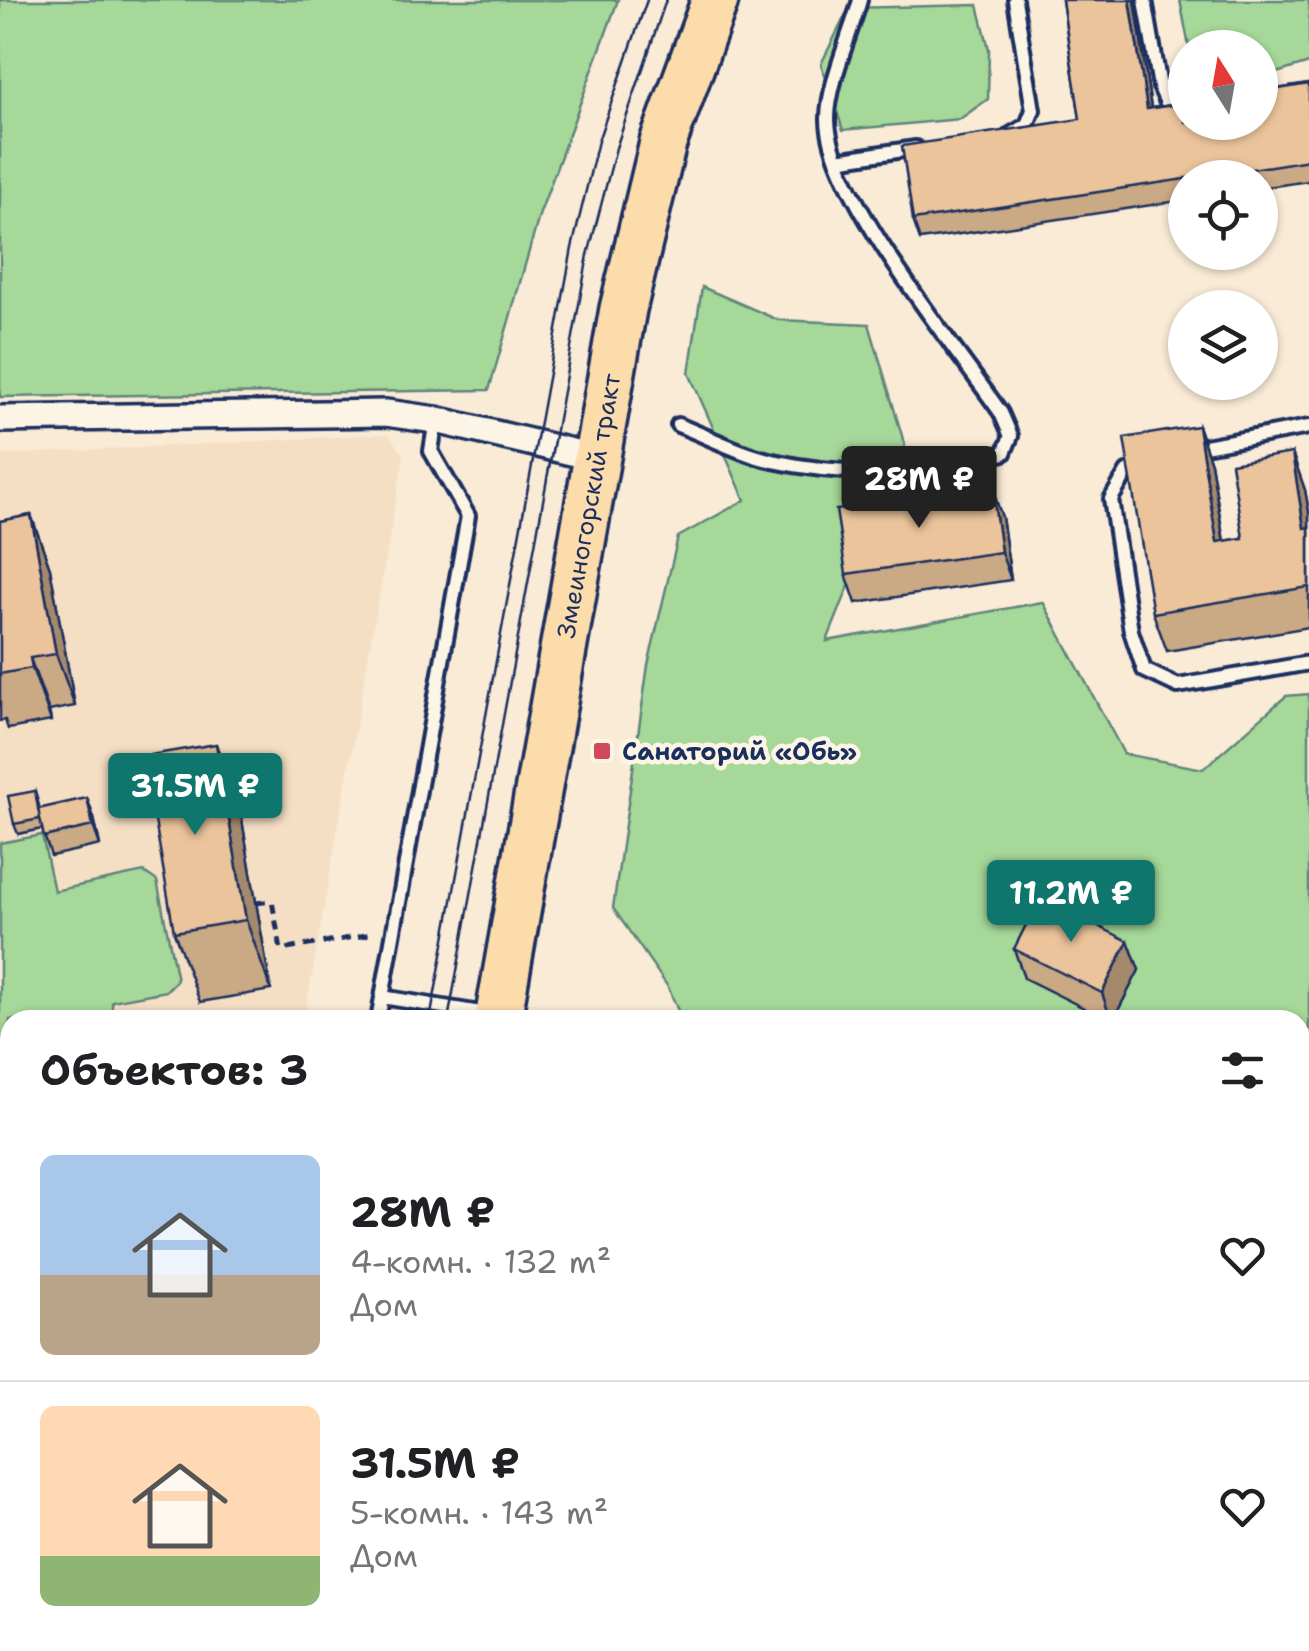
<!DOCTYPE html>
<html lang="ru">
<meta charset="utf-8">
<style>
:root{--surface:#fff;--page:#f6f6f6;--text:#202124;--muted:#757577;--line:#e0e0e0;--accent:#0f766e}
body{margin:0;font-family:"Shantell Sans",sans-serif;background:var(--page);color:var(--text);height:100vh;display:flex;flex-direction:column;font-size:38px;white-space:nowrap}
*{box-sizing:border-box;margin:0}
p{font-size:32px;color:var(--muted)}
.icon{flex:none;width:55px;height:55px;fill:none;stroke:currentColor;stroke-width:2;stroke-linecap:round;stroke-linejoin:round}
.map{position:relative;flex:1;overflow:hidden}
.panel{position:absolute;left:0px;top:1010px;width:1310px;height:642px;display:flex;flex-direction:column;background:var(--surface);border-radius:30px 30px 0 0;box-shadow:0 2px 8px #0004}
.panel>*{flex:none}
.needle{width:65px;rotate:349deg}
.controls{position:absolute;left:1168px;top:30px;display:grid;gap:20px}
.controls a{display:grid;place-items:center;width:110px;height:110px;border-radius:50%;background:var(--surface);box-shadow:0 2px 8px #0004;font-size:50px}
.price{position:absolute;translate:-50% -85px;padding:0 22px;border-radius:10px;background:var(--accent);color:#fff;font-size:32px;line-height:65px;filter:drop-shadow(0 2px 5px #0008)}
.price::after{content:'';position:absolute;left:50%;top:60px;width:30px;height:22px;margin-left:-15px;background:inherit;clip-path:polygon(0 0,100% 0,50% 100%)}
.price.current{background:#222;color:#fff}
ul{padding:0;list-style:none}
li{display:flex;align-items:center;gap:30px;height:250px;padding:0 40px}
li+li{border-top:2px solid var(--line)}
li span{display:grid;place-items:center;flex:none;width:280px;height:200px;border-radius:15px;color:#555}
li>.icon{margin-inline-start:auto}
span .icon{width:120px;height:120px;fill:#fffc;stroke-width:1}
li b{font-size:42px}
h2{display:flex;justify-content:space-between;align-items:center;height:120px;padding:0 40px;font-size:42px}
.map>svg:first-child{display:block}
.built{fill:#f5dfc4}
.green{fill:#a6d899;stroke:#60847c;stroke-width:2.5}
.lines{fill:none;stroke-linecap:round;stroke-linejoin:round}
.lane-casing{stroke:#1b2f5e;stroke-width:20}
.street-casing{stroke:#1b2f5e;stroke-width:32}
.highway-casing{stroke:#1b2f5e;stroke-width:52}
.path{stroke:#1b2f5e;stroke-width:5;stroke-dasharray:10 8;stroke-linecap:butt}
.lane{stroke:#fcf5e5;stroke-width:12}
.street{stroke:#fcf5e5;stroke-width:25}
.highway{stroke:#fddcac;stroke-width:45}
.tram{stroke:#1b2f5e;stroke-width:2.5}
.wall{fill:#caa985;stroke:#1b2f5e;stroke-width:2.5}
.shaded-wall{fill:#a4896c;stroke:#1b2f5e;stroke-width:2.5}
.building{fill:#ebc49b;stroke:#1b2f5e;stroke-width:2.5}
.poi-dot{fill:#d1495b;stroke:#fcf5e5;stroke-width:4}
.labels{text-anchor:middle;stroke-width:9;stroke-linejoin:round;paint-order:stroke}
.street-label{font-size:25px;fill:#1b2f5e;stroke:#fcf5e5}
.poi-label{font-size:25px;font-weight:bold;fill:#1b2f5e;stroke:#fcf5e5;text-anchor:start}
</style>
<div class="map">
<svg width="1309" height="1651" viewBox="0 0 1309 1651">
<rect width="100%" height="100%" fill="#f9ebd6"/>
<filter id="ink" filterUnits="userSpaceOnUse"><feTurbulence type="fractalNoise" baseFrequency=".01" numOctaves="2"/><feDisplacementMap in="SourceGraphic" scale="20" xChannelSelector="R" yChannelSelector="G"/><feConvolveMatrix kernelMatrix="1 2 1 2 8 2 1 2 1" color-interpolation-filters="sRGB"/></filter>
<g filter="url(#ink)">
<path class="built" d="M388,434l16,21 -100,565h-294v622l185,1 -1,8h-194v-1196z"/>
<path class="green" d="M0,0h618l-78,213 -51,177 -489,7z
M1180,0h129v63l-42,13 -7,-1v-27l-71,-1z
M978,5l11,44 -1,50 -28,20 -117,11 -22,-66 28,-56z
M702,287l76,33 91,4 36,122 -78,195 216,-39 81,152 79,15 83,-73 23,-2v957h-117l-8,-8 116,-1v-622h-618l-14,-33 -55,-79 35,-243 30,-128 67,-37 -56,-127z
M42,835l12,56 90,-19 13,9 20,99 -11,11 -54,10v19h-102v37l-10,2v-216z
M480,1643l647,-1 11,9h-659z"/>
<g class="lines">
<g class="lane-casing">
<path id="lane" d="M1145,0l15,87 9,20 16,5
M1010,135l17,-10 6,-15 -18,-110
M837,160l79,-12
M678,425c31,12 63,29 95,36 75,17 159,13 231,-8l7,-17 -10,-23c-45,-65 -174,-222 -173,-295 0,-33 23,-85 32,-118
M1188,449l121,-22
M1141,464l-14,8 -16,27 20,132 13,39 34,16 131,-23
M382,997l111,18
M378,1020l90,-504 -37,-65 5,-31
M0,1085l10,-1
M1269,1642l13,9
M203,1651l26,-9"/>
</g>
<g class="street-casing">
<path id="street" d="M0,419l386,-6 50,7 161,38
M1300,1305l9,-18
M1179,1642l6,9"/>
</g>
<g class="highway-casing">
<g id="highway">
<path id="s1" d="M498,1020l125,-711 40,-166 52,-143"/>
<path d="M387,1651l1,-9"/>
</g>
</g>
<path class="path" d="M256,903l16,-2 9,49 91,-16"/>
<use href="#lane" class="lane"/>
<use href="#street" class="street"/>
<use href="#highway" class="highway"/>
<path class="tram" d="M430,1020l142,-772 26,-107 49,-141
M448,1020l140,-765 28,-107 50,-148
M318,1651l2,-9
M335,1651l2,-9"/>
</g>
<path class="wall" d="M1062,0h73l16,108 158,-24v97l-49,7v-10h-75v22l-265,40 -7,-20 167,-101z
M1198,426l13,37 13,78 19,-3 49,-85 13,37 4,22v115l-142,24 -14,-38z
M31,515l19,53 25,138 -26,5 2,10 -43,8 -3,-9 -5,1v-200z
M1002,517l9,63 -155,23 -10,-29z
M35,791l5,18 47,-11 7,20 6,27 -49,11 -9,-27 -24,5 -4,-10z
M241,814l30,176 -71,12 -26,-70z
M1128,941l11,29 -26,50h-5l-84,-42 -10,-29z
M10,1096v190l-10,-29z
M10,1365v105l-10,2v-105z
M10,1517v125h51l2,9h-63v-132z"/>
<path class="shaded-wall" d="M1130,0h5l19,129 -7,-20z
M1198,426l13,37 19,117 -13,-38z
M1292,453l13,37 4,22v29l-5,-13z
M992,488l10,29 9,63 -10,-28z
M31,515l19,53 25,138 -19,-52z
M30,658l19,53 2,10 -19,-53z
M216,744l25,70 30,176 -25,-70z
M87,798l7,20 6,27 -7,-19z
M1128,941l11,29 -26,50h-2l-9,-27z
M1309,1576v30l-9,12v-29z
M57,1642h4l2,9h-3z"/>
<path class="building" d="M1062,0h68l17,109 38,-6v19h75v-30l49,-8v76l-114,18h-10v1l-272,41 -11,-74 178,-27z
M1198,426l19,116 26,-4 -12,-75 61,-10 12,75 5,-1v60l-156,26 -29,-175z
M992,488l9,64 -155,22 -10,-64z
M31,515l25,139 -26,4 2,10 -32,6v-153z
M216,744l30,176 -72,12 -30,-176z
M35,791l5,28 -26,5 -6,-28z
M87,798l6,28 -49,11 -6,-28z
M1040,897l88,44 -26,52 -88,-44z
M10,1096v162l-9,2 -1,-162z
M10,1365v64l-10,2v-64z
M10,1517v106l-10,2v-106z
M1300,1567l9,6v3l-9,13z"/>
</g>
<rect class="poi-dot" x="592" y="741" width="20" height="20" rx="5"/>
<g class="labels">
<g class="street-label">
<text dy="9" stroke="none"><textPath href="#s1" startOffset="522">Змеиногорский тракт</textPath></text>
</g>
<g class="poi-label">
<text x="622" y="760">Санаторий «Обь»</text>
</g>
</g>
</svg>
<div class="controls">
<a><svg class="needle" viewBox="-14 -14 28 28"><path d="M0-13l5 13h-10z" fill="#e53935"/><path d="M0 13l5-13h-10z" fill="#757577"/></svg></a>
<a><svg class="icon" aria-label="locate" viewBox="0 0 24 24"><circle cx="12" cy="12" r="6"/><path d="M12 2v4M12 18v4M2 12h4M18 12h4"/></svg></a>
<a><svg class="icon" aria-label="layers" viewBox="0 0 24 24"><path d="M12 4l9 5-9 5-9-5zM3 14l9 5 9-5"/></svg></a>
</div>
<b class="price current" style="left:919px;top:531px">28M ₽</b>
<b class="price" style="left:195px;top:838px">31.5M ₽</b>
<b class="price" style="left:1071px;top:945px">11.2M ₽</b>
<section class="panel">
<h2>Объектов: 3<svg class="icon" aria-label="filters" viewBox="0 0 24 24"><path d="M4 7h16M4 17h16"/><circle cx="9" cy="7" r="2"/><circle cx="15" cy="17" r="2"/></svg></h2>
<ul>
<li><span style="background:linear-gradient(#a9c7e8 60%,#b9a48a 0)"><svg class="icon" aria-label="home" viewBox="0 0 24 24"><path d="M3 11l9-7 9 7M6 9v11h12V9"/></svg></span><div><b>28M ₽</b><p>4-комн. · 132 m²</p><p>Дом</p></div><svg class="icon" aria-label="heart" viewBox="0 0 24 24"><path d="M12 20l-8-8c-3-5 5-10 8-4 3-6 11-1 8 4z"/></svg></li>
<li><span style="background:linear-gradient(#ffd9b3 75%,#8fb573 0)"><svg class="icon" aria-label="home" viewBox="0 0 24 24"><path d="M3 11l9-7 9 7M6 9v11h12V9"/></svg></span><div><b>31.5M ₽</b><p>5-комн. · 143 m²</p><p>Дом</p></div><svg class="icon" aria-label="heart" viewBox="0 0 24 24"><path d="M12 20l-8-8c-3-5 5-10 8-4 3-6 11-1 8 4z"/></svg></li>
</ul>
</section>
</div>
